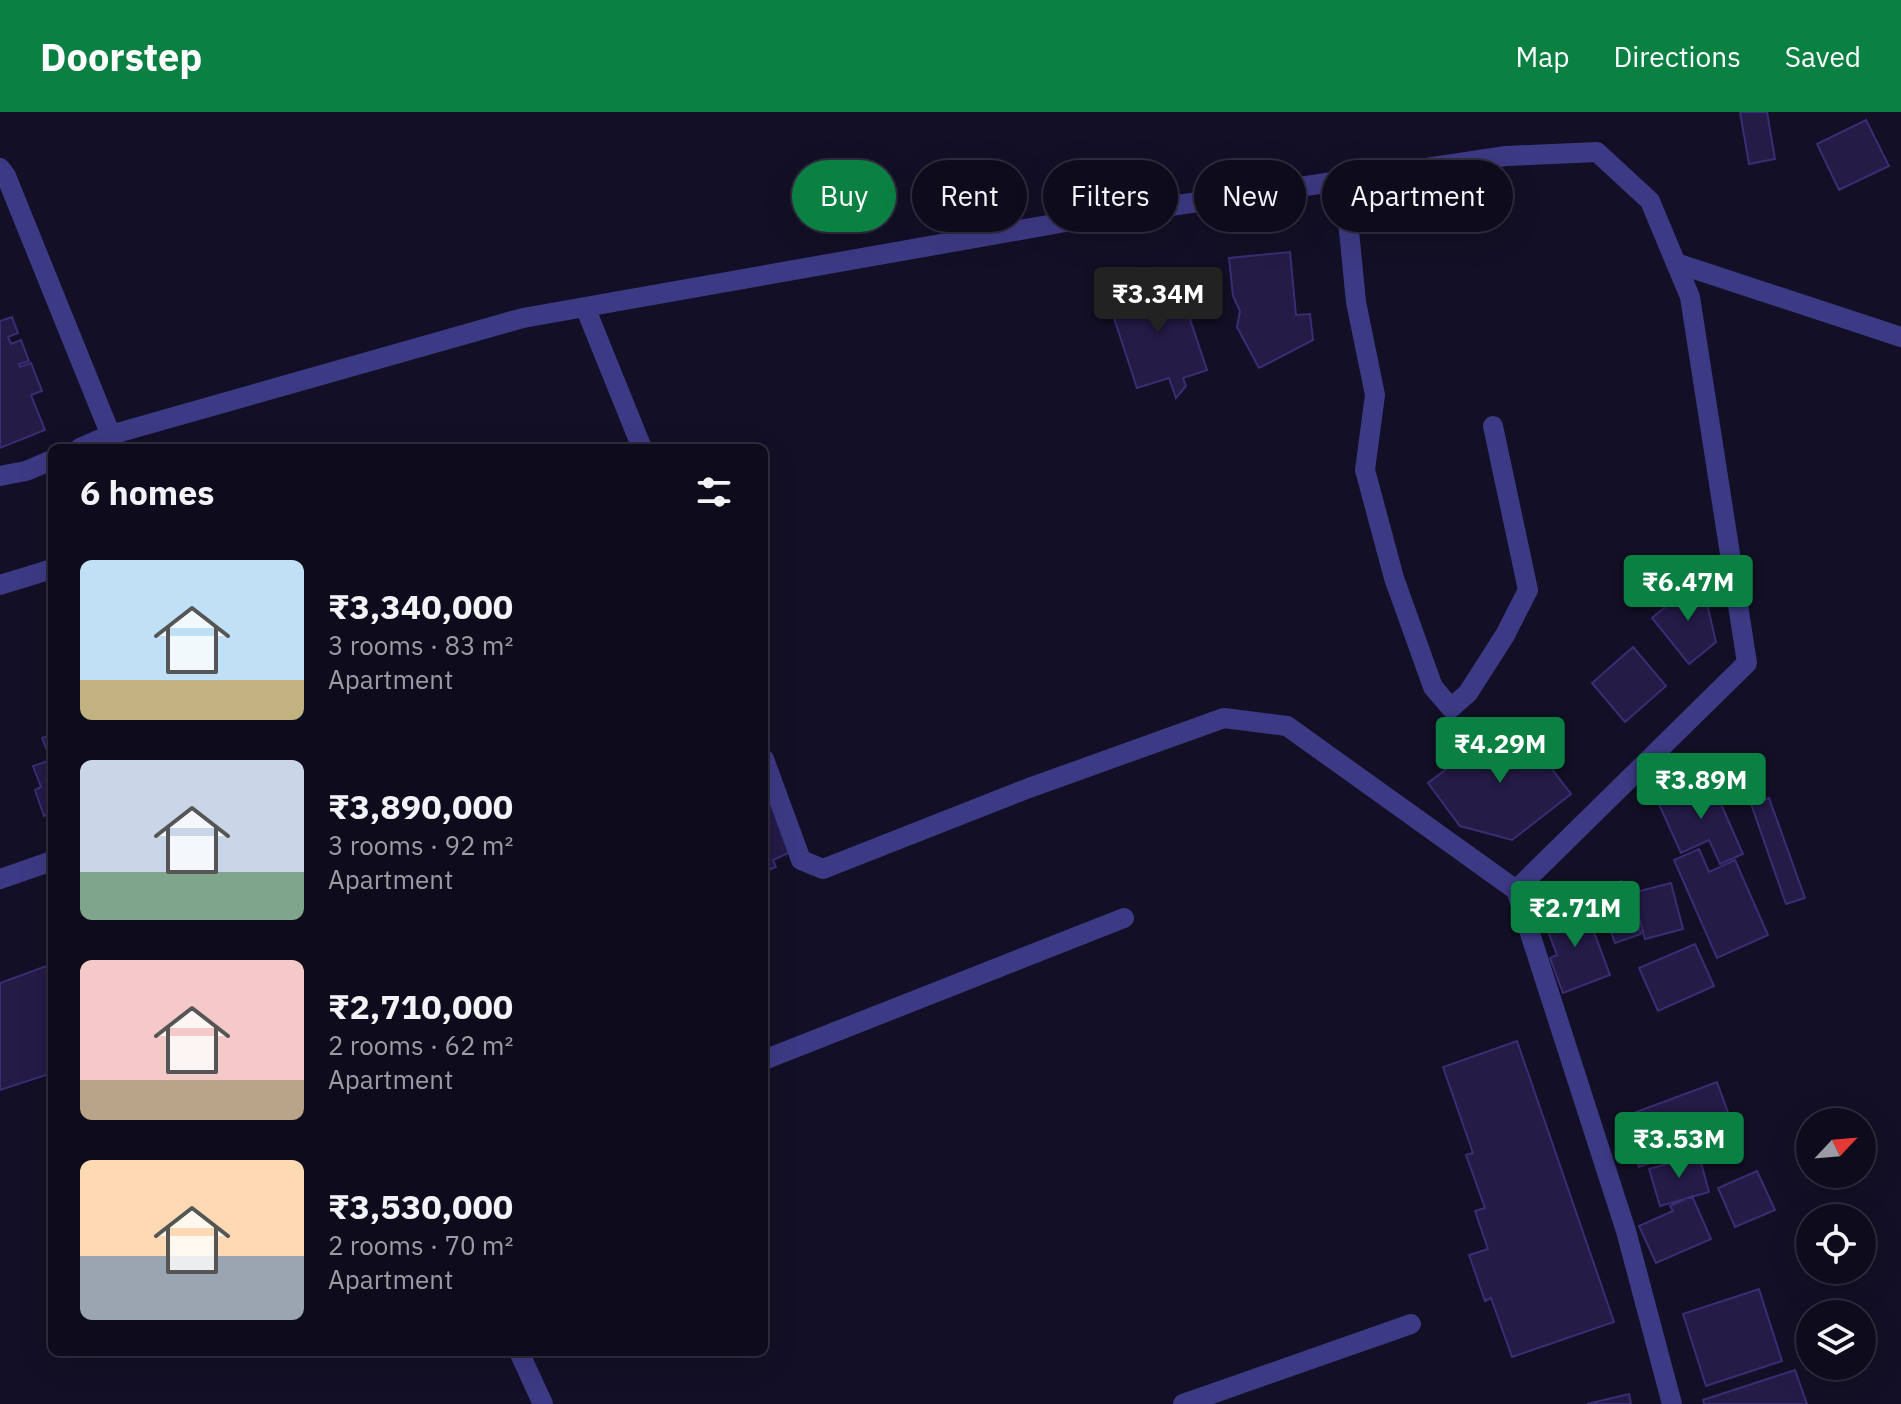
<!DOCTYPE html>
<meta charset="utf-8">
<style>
:root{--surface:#0e0b1c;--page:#1c1929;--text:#f1f3f6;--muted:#9b9ba3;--line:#2e2b3b;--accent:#0b8043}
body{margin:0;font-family:"IBM Plex Sans",sans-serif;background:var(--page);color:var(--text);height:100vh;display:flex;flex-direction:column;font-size:30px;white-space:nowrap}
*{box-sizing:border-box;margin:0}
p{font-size:26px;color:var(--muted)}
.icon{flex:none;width:44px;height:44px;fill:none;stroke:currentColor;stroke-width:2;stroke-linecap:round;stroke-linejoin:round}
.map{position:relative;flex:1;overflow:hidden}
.panel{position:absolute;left:48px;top:332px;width:720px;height:912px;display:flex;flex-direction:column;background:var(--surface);border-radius:12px;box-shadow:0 8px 32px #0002,0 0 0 2px var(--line)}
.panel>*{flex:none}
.hud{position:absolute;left:792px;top:48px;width:760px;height:72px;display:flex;gap:16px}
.needle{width:52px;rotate:64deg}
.buttons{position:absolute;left:1796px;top:996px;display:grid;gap:16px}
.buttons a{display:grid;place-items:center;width:80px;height:80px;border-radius:50%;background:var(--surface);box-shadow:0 8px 32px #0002,0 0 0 2px var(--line);font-size:40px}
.price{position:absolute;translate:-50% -68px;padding:0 18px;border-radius:8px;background:var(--accent);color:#fff;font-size:26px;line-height:52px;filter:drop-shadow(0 2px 4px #0008)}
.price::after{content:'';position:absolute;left:50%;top:48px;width:24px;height:18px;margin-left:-12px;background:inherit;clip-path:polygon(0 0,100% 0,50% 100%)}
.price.current{background:#222;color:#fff}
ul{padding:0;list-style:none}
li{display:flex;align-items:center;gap:24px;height:200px;padding:0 32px}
li span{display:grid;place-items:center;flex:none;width:224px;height:160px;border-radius:12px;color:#555}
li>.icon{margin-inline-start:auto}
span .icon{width:96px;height:96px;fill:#fffc;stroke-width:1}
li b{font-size:34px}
h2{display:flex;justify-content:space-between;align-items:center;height:96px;padding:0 32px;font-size:34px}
.chip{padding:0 28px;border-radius:36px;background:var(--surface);box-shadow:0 8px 32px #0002,0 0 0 2px var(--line);font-size:28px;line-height:72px}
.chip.current{background:var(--accent);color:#fff}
header{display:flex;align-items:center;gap:48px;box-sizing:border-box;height:112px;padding:0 40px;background:var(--accent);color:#fff}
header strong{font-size:38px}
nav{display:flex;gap:44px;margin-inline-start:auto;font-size:28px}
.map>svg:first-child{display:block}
.building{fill:#241b47;stroke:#3b2d73;stroke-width:2}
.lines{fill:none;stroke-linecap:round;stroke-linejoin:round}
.minor{stroke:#3d3a85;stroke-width:20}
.tertiary{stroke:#3d3a85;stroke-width:20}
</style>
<header>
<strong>Doorstep</strong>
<nav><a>Map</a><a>Directions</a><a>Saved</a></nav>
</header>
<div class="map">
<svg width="1901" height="1292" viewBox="0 0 1901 1292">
<rect width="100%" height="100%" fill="#130f26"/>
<path class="building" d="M1740,0h27l8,47 -26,5z
M1866,8l23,46 -50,24 -22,-46z
M1290,140l6,63 14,-1 3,26 -54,28 -22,-41 3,-16 -7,-15 -4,-38z
M1176,165l31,93 -24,8 3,8 -10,12 -7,-20 -32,10 -29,-88z
M12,205l6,16 -10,4 3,7 10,-4 8,21 -10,3 1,3 11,-4 11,28 -11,4 14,35 -45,18v-127z
M1701,466l15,64 -27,22 -37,-46z
M1633,535l33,39 -41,36 -33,-39z
M1513,606l58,76 -59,46 -52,-14 -32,-43z
M52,622v79l-8,3 -9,-26 6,-3 -8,-21 18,-6 -9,-22z
M1710,667l33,75 -23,10 -11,-24 -28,13 -23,-51z
M764,675l29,64 -20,9 3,7 -12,5z
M1769,686l36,100 -19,6 -35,-100z
M1699,737l10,23 26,-12 33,75 -51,23 -43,-98z
M1622,769l19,53 -26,9 -19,-53z
M1671,771l12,46 -38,10 -13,-46z
M1583,791l27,72 -47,18 -13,-35 7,-3 -14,-37z
M1695,832l19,42 -56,25 -19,-43z
M52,852v109l-52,17v-107z
M1517,929l97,281 -102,35 -21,-59 -6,3 -16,-46 19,-6 -13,-38 10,-3 -19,-53 7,-2 -30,-86z
M1717,970l18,50 -96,35 -19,-49z
M1699,1043l10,37 -49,14 -11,-37z
M1757,1059l18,39 -40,17 -17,-39z
M1692,1084l19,43 -55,24 -17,-37 34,-15 -3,-5z
M1759,1177l23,72 -76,25 -23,-72z
M1795,1258l12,34h-103l-1,-4z
M1629,1282l2,10h-44z"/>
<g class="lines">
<path class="minor" d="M1344,68l12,122 19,93 -10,75 29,108 39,109 18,21 17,-15 37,-58 23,-45 -35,-164
M1676,151l225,74
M585,195l57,141
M80,336l30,-13 413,-117 548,-97 435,-65 91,-4 53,49 40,96 57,366 -231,227 110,341 46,173
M0,364l26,-5 26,-11
M0,473l52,-16
M764,647l37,101 22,9 206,-81 195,-70 63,8 229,164
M0,767l52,-18
M764,948l360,-142
M1183,1292l228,-80"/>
<path class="tertiary" d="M0,56l6,8 110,272
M519,1240l24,52"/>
</g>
</svg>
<div class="buttons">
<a><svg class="needle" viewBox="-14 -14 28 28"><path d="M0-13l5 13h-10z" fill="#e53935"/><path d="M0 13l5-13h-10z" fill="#9b9ba3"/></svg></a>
<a><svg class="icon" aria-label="locate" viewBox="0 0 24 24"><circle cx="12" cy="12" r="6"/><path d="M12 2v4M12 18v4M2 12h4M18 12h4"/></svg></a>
<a><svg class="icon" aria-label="layers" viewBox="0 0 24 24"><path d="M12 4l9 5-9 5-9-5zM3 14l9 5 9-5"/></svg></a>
</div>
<b class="price current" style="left:1158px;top:223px">₹3.34M</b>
<b class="price" style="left:1688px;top:511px">₹6.47M</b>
<b class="price" style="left:1500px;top:673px">₹4.29M</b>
<b class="price" style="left:1701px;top:709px">₹3.89M</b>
<b class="price" style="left:1575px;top:837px">₹2.71M</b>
<b class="price" style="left:1679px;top:1068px">₹3.53M</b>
<div class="hud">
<a class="chip current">Buy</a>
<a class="chip">Rent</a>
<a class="chip">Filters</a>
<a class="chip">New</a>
<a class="chip">Apartment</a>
</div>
<section class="panel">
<h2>6 homes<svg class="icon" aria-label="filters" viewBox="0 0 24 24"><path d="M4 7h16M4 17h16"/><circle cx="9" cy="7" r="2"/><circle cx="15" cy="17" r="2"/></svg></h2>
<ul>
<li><span style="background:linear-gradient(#bfe0f5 75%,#c2b280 0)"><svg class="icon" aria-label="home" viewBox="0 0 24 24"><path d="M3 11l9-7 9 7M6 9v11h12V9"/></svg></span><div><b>₹3,340,000</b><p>3 rooms · 83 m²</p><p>Apartment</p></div></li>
<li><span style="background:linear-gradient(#c9d6e8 70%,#7fa58c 0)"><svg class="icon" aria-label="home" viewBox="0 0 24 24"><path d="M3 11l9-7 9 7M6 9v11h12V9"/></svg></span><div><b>₹3,890,000</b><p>3 rooms · 92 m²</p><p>Apartment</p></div></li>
<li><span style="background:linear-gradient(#f6c9c9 75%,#b9a48a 0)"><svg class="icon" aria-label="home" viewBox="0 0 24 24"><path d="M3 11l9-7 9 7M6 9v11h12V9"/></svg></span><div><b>₹2,710,000</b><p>2 rooms · 62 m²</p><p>Apartment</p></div></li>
<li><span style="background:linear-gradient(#ffd9b3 60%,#9aa5b1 0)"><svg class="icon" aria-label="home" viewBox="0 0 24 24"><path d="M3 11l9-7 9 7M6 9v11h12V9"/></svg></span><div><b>₹3,530,000</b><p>2 rooms · 70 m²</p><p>Apartment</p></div></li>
</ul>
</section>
</div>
